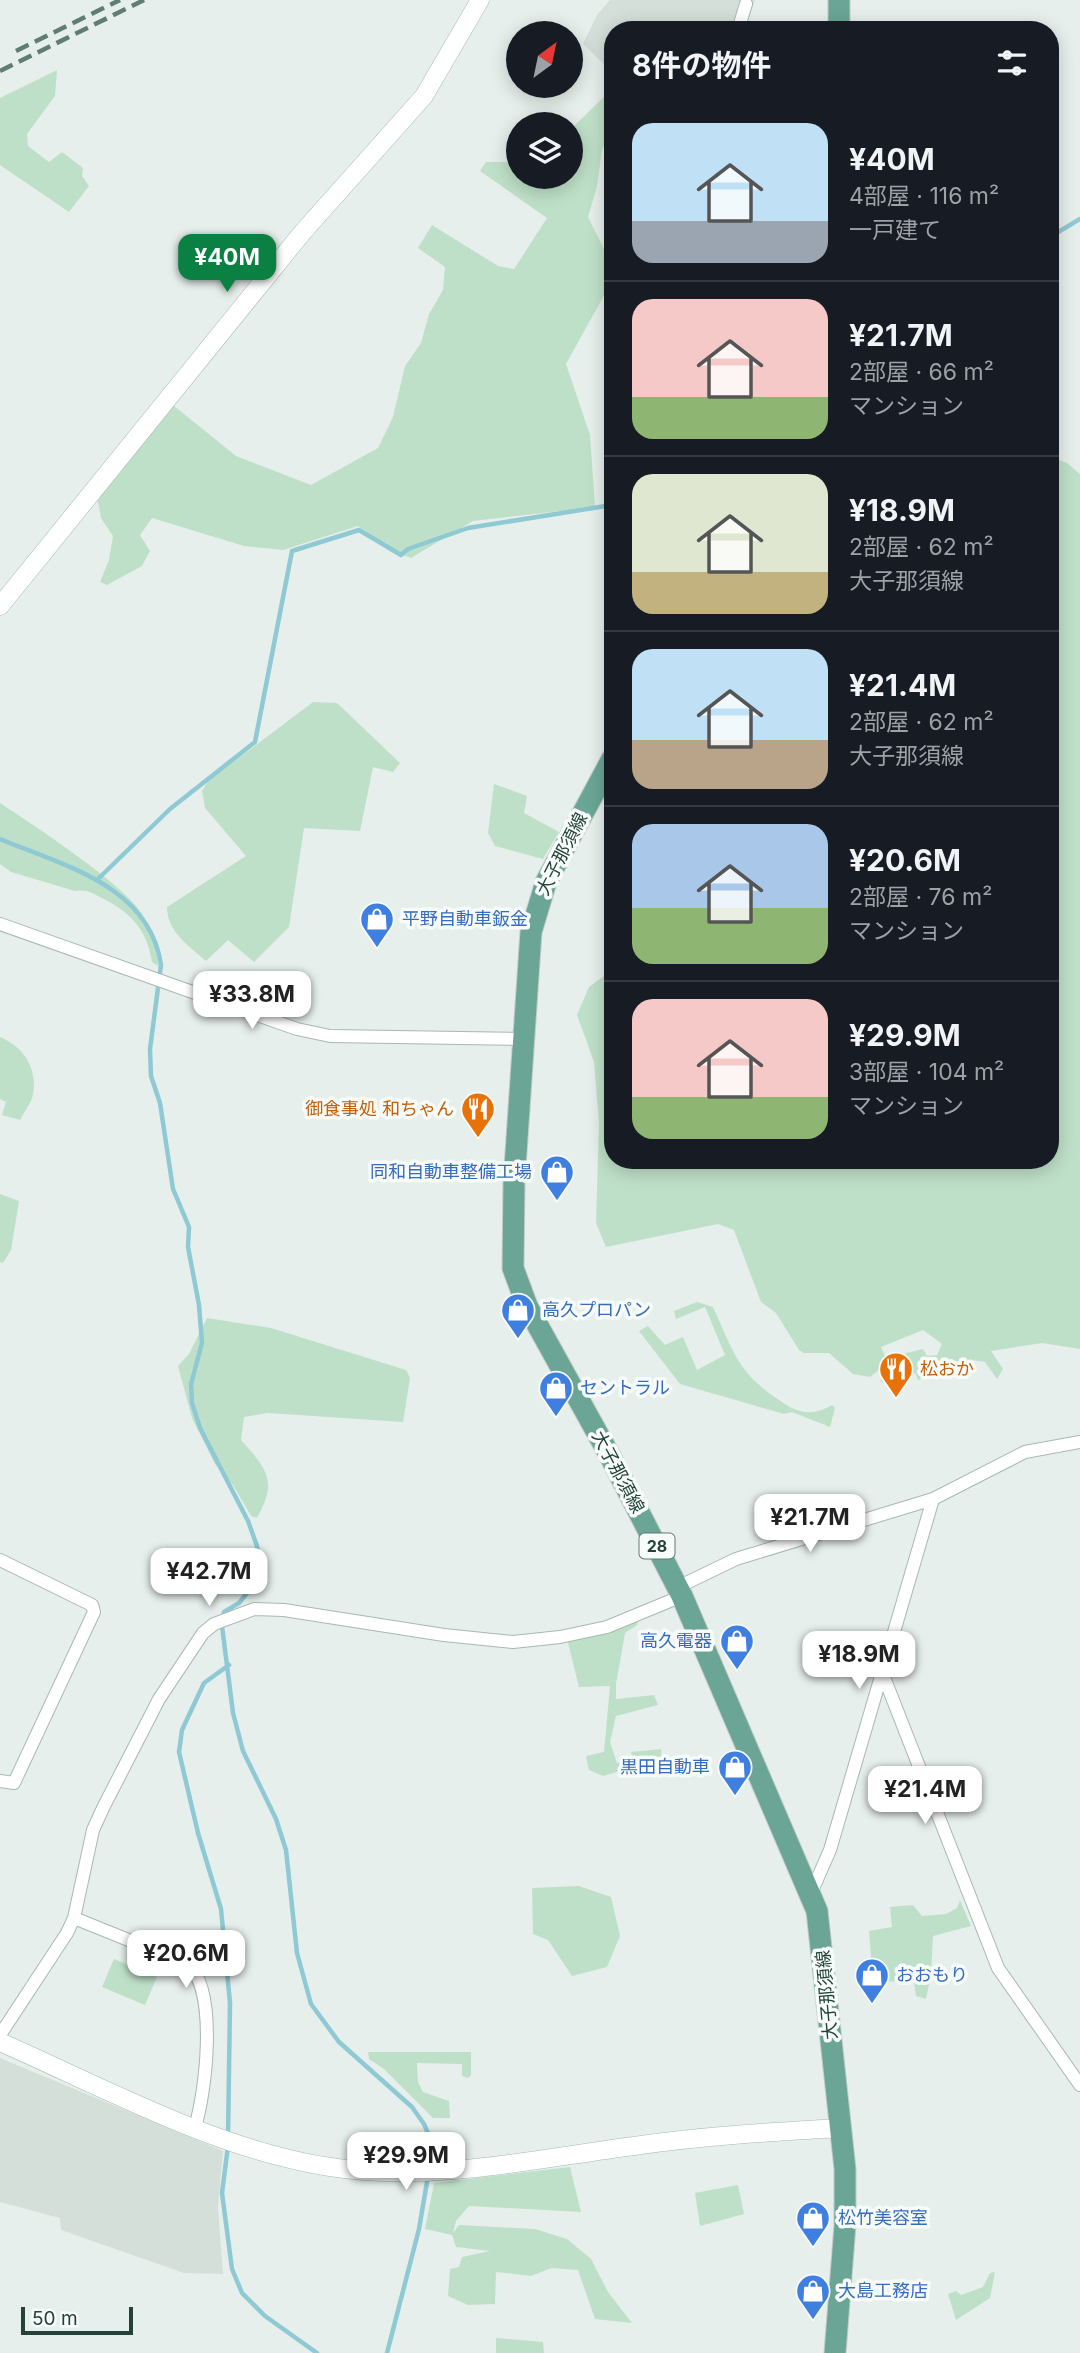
<!DOCTYPE html>
<html lang="ja">
<meta charset="utf-8">
<style>
:root{--surface:#171b24;--page:#20242c;--text:#f1f3f6;--muted:#9ea1a6;--line:#363941;--accent:#0b8043}
body{margin:0;font-family:Inter,"Noto Sans JP",sans-serif;background:var(--page);color:var(--text);height:100vh;display:flex;flex-direction:column;font-size:26px;white-space:nowrap}
*{box-sizing:border-box;margin:0}
p{font-size:23px;color:var(--muted)}
.icon{flex:none;width:38px;height:38px;fill:none;stroke:currentColor;stroke-width:2;stroke-linecap:round;stroke-linejoin:round}
.map{position:relative;flex:1;overflow:hidden}
.panel{position:absolute;left:604px;top:21px;width:455px;height:1148px;display:flex;flex-direction:column;background:var(--surface);border-radius:28px;box-shadow:0 4px 18px #0003}
.panel>*{flex:none}
.needle{width:46px;rotate:33deg}
.tools{position:absolute;left:506px;top:21px;display:grid;gap:14px}
.tools a{display:grid;place-items:center;width:77px;height:77px;border-radius:50%;background:var(--surface);box-shadow:0 4px 18px #0003;font-size:35px}
.scale{position:absolute;left:21px;bottom:18px;width:112px;box-sizing:border-box;padding-left:7px;border:4px solid #24423a;border-top:0;font-size:19px;line-height:24px;white-space:nowrap;color:#24423a;-webkit-text-stroke:5px #f7fbf9;paint-order:stroke}
.price{position:absolute;translate:-50% -60px;padding:0 16px;border-radius:14px;background:#fff;color:#222;font-size:23px;line-height:46px;filter:drop-shadow(0 2px 4px #0008)}
.price::after{content:'';position:absolute;left:50%;top:42px;width:21px;height:16px;margin-left:-10px;background:inherit;clip-path:polygon(0 0,100% 0,50% 100%)}
.price.selected{background:var(--accent);color:#fff}
ul{padding:0;list-style:none}
li{display:flex;align-items:center;gap:21px;height:175px;padding:0 28px}
li+li{border-top:2px solid var(--line)}
li span{display:grid;place-items:center;flex:none;width:196px;height:140px;border-radius:21px;color:#555}
li>.icon{margin-inline-start:auto}
span .icon{width:84px;height:84px;fill:#fffc;stroke-width:1}
li b{font-size:30px}
h2{display:flex;justify-content:space-between;align-items:center;height:84px;padding:0 28px;font-size:30px}
.map>svg:first-child{display:block}
.built{fill:#d4dfda}
.green{fill:#bfe0c8;fill-rule:evenodd}
.lines{fill:none;stroke-linecap:round;stroke-linejoin:round}
.stream{stroke:#8ec9d4;stroke-width:4.5}
.street-casing{stroke:#a8b8b2;stroke-width:14}
.secondary-casing{stroke:#a4bbb3;stroke-width:19}
.primary-casing{stroke:#c2cac8;stroke-width:23}
.street{stroke:#fff;stroke-width:12}
.secondary{stroke:#fff;stroke-width:18}
.primary{stroke:#6aa596;stroke-width:21}
.rail{stroke:#5f7d75;stroke-width:4.5;stroke-dasharray:14 7;stroke-linecap:butt}
.labels{text-anchor:middle;stroke-width:7;stroke-linejoin:round;paint-order:stroke}
.shield{fill:#f7fbf9;stroke:#637a73;stroke-width:2}
.shield-label{font-size:16px;font-weight:bold;fill:#24423a}
.street-label{font-size:18px;fill:#24423a;stroke:#f7fbf9}
.shop-label{font-size:18px;fill:#366cbe;stroke:#f7fbf9;text-anchor:start}
.food-label{font-size:18px;fill:#c56008;stroke:#f7fbf9;text-anchor:end}
</style>
<div class="map">
<svg width="1080" height="2353" viewBox="0 0 1080 2353">
<rect width="100%" height="100%" fill="#e6efeb"/>
<path class="built" d="M610,0h145l-11,30h-132v42l-29,-28 14,-29z
M0,2058l223,93 -5,56 5,67 -39,-1 -123,-43 -1,-12 -60,-16z"/>
<path class="green" d="M57,70l-2,26 -28,38 1,12 21,16 13,-10 21,16 -1,8 7,10 -20,26 -69,-47v-67z
M612,89v45l-10,15 -5,37 -9,31 24,48v16l-46,83 24,71 5,72 -122,14 -62,37 -15,-6 -38,-26 -75,24 -39,-4 -92,-28 -12,17 10,16 -8,15 -35,19 -7,-3 9,-22 4,-24 -12,-18 -4,-21 76,-92 63,51 75,29 67,-37 15,-31 12,-51 16,-23 8,-29 14,-24 2,-23 -27,-19 14,-23 66,41 16,3 33,-51 -67,-47 6,-9h27l5,-5v20h52l1,-48z
M1050,457l17,6 13,11v875l-38,-6 -51,8 12,18 -6,10 -12,-17 -13,-2 -54,20 -3,-7 -35,9 8,-14 -4,-2 -14,11 -17,-3 -24,-21h-25l-5,-3 -23,-37 -15,-11 -27,-72 -16,-6 -112,23 -10,-24 3,-100 -5,-61 -17,-47 12,-28 23,-17v190h438zM923,1330l19,14 -5,11 -10,1 -4,-7 -37,9 -5,-11z
M313,702l24,1 63,60 -7,9 -20,-5 -13,64 -56,-3 -15,99 -35,35 -26,-22 -22,21c-17,-15 -39,-29 -39,-54l79,-51 -41,-48 -3,-17 6,-10z
M494,784l33,12 -3,17 35,19 -16,27 -48,-13 -7,-13z
M0,803c32,21 124,81 142,111 9,14 16,35 16,52l-6,-4c-5,-33 -22,-50 -50,-64 -10,-5 -16,-9 -27,-7l-64,-19 -11,-8z
M0,1037c23,9 38,31 33,58 -2,8 -9,17 -13,25l-18,-5 4,-13 -6,-3z
M0,1194l19,7 -8,49 -8,13 -3,-1z
M697,1302l16,5c21,45 24,66 69,95 17,12 31,14 50,3l3,3 -5,19 -38,-15 -8,2 -104,-30 -41,-53 9,-5 17,19 18,-8 14,33 28,-15 -20,-48 -29,12 -2,-8z
M207,1318l64,10 135,42 4,8 -7,44 -135,-9 -24,4 -3,23c26,29 37,41 16,78l-6,-2 -18,-31 -18,-21 -23,-46 -14,-52 11,-12z
M638,1618l-1,7 -12,8 -9,51v15l38,-4 4,10 -42,11 -6,26 7,21 16,-3 -2,-8 30,-3 1,10 -59,17 -14,-6 -3,-14 18,-4 6,-66 -31,1 -11,-44 2,-3z
M579,1886l32,11 9,39 -13,31 -35,9 -24,-36 -15,-6 -1,-46z
M960,1900l11,26 -38,10 -2,38 -5,25 -10,-3 -2,-14 -41,-1 -4,-50 23,-4 -2,-20 23,-2 9,11 24,-2 11,-6z
M114,1959l43,18 -12,28 -43,-18z
M368,2052h103v23l-3,3 -6,-2v-12l-45,-1 1,19 5,10 26,9 1,17h-17l-49,-49 -15,-10z
M570,2167l11,45 -112,-6 -13,15 -3,12 6,-8 76,4 32,10 24,20 17,33 24,31 -37,-4 -17,-49 -27,-2 -20,8 -35,-4 -1,32 -27,1 -20,-9 2,-27 9,-2 3,-10 28,-6 -34,-4 -4,-12 -27,-6 9,-46z
M738,2185l6,29 -44,12 -5,-33z
M995,2272l-5,26 -34,22 -8,-26 8,-3 5,4 22,-8 7,-14z
M496,2338l47,4 1,11h-48z"/>
<g class="lines">
<path class="stream" d="M1050,237l30,-18
M0,839c63,26 150,47 161,126l-11,84 1,27 9,27 13,86 16,38 -1,20 11,58 3,38 -11,41 1,19 8,25 48,93 9,25 3,22 -5,15 -16,20 -15,9 -2,14 11,87 10,38 33,68 10,31 11,103 14,51 28,38 73,65 12,17 6,14 -1,29
M98,879l72,-70 85,-67 37,-191 67,-21 42,25 7,-6 60,-21 144,-23
M228,2138l2,-135 -9,-94 -23,-76 -19,-81 3,-22 22,-47 25,-18
M228,2146l-6,47 10,76 10,24 23,23 52,37
M387,2353l32,-124 9,-53"/>
<g class="street-casing">
<path id="street" d="M738,30l8,-26
M0,924l297,105 33,7 193,3
M0,1560l92,45 2,7 -80,171 -14,-2
M678,1587l58,-28 197,-60 92,-47 55,-10
M882,1672l116,296 82,117
M811,1893l19,-43 103,-351
M74,1918l114,46c30,27 18,127 7,163
M0,2035l67,-102 7,-15 19,-88 10,-22 56,-109 44,-66 11,-9 40,-15 30,1 160,25 69,7 47,-5 47,-10 75,-31"/>
</g>
<g class="secondary-casing">
<path id="secondary" d="M0,606l302,-373 122,-137 56,-96
M0,2042c105,46 217,108 330,125 102,16 204,-8 304,-21 68,-10 137,-14 206,-18"/>
</g>
<g class="primary-casing">
<path id="primary" d="M839,30v-30
M612,759l-66,123 -15,50 -17,250 -1,86 14,38 83,150 72,140 135,315 28,258v56l-10,128"/>
</g>
<use href="#street" class="street"/>
<use href="#secondary" class="secondary"/>
<use href="#primary" class="primary"/>
<path class="rail" d="M16,51l104,-51
M0,71l144,-71"/>
</g>
<defs>
<g id="shop-pin" transform="scale(1.75)"><path d="M0 17L-7.5 6A9.5 9.5 0 1 1 7.5 6Z" fill="#3f7fe0" stroke="#f7fbf9"/><path d="M-5-2.5h2.3a2.7 3.5 0 0 1 5.4 0H5L5.5 6h-11ZM-1.5-2.5h3a1.5 2.3 0 0 0-3 0Z" fill="#fff"/></g>
<g id="restaurant-pin" transform="scale(1.75)"><path d="M0 17L-7.5 6A9.5 9.5 0 1 1 7.5 6Z" fill="#e8710a" stroke="#f7fbf9"/><path d="M-5-6h1v4h1v-4h1v4h1v-4h1v5L-1.5 .5V6h-2V.5L-5-1ZM5-6V6H3V1.5H1.5Q1.5-4 5-6Z" fill="#fff"/></g>
</defs>
<g fill-rule="evenodd">
<use href="#shop-pin" x="377" y="919"/>
<use href="#restaurant-pin" x="478" y="1109"/>
<use href="#shop-pin" x="557" y="1172"/>
<use href="#shop-pin" x="518" y="1310"/>
<use href="#restaurant-pin" x="896" y="1369"/>
<use href="#shop-pin" x="556" y="1388"/>
<use href="#shop-pin" x="737" y="1641"/>
<use href="#shop-pin" x="735" y="1767"/>
<use href="#shop-pin" x="872" y="1975"/>
<use href="#shop-pin" x="813" y="2218"/>
<use href="#shop-pin" x="813" y="2291"/>
</g>
<g class="labels">
<rect class="shield" x="639.5" y="1533.5" width="35" height="25" rx="5"/>
<g class="shield-label">
<text x="657" y="1552">28</text>
</g>
<g class="street-label">
<text transform="translate(562 854) rotate(-63)" y="6">大子那須線</text>
<text transform="translate(618 1472) rotate(62)" y="6">大子那須線</text>
<text transform="translate(827 1995) rotate(-95)" y="6">大子那須線</text>
</g>
<g class="shop-label">
<text x="402" y="925">平野自動車鈑金</text>
<text x="532" y="1178" text-anchor="end">同和自動車整備工場</text>
<text x="542" y="1316">高久プロパン</text>
<text x="580" y="1394">セントラル</text>
<text x="712" y="1647" text-anchor="end">高久電器</text>
<text x="710" y="1773" text-anchor="end">黒田自動車</text>
<text x="896" y="1981">おおもり</text>
<text x="838" y="2224">松竹美容室</text>
<text x="838" y="2297">大島工務店</text>
</g>
<g class="food-label">
<text x="454" y="1115">御食事処 和ちゃん</text>
<text x="920" y="1375" text-anchor="start">松おか</text>
</g>
</g>
</svg>
<div class="tools">
<a><svg class="needle" viewBox="-14 -14 28 28"><path d="M0-13l5 13h-10z" fill="#e53935"/><path d="M0 13l5-13h-10z" fill="#9ea1a6"/></svg></a>
<a><svg class="icon" aria-label="layers" viewBox="0 0 24 24"><path d="M12 4l9 5-9 5-9-5zM3 14l9 5 9-5"/></svg></a>
</div>
<div class="scale">50 m</div>
<b class="price selected" style="left:227px;top:294px">¥40M</b>
<b class="price" style="left:252px;top:1031px">¥33.8M</b>
<b class="price" style="left:810px;top:1554px">¥21.7M</b>
<b class="price" style="left:209px;top:1608px">¥42.7M</b>
<b class="price" style="left:859px;top:1691px">¥18.9M</b>
<b class="price" style="left:925px;top:1826px">¥21.4M</b>
<b class="price" style="left:186px;top:1990px">¥20.6M</b>
<b class="price" style="left:406px;top:2192px">¥29.9M</b>
<section class="panel">
<h2>8件の物件<svg class="icon" aria-label="filters" viewBox="0 0 24 24"><path d="M4 7h16M4 17h16"/><circle cx="9" cy="7" r="2"/><circle cx="15" cy="17" r="2"/></svg></h2>
<ul>
<li><span style="background:linear-gradient(#bfe0f5 70%,#9aa5b1 0)"><svg class="icon" aria-label="home" viewBox="0 0 24 24"><path d="M3 11l9-7 9 7M6 9v11h12V9"/></svg></span><div><b>¥40M</b><p>4部屋 · 116 m²</p><p>一戸建て</p></div></li>
<li><span style="background:linear-gradient(#f6c9c9 70%,#8fb573 0)"><svg class="icon" aria-label="home" viewBox="0 0 24 24"><path d="M3 11l9-7 9 7M6 9v11h12V9"/></svg></span><div><b>¥21.7M</b><p>2部屋 · 66 m²</p><p>マンション</p></div></li>
<li><span style="background:linear-gradient(#dfe7d0 70%,#c2b280 0)"><svg class="icon" aria-label="home" viewBox="0 0 24 24"><path d="M3 11l9-7 9 7M6 9v11h12V9"/></svg></span><div><b>¥18.9M</b><p>2部屋 · 62 m²</p><p>大子那須線</p></div></li>
<li><span style="background:linear-gradient(#bfe0f5 65%,#b9a48a 0)"><svg class="icon" aria-label="home" viewBox="0 0 24 24"><path d="M3 11l9-7 9 7M6 9v11h12V9"/></svg></span><div><b>¥21.4M</b><p>2部屋 · 62 m²</p><p>大子那須線</p></div></li>
<li><span style="background:linear-gradient(#a9c7e8 60%,#8fb573 0)"><svg class="icon" aria-label="home" viewBox="0 0 24 24"><path d="M3 11l9-7 9 7M6 9v11h12V9"/></svg></span><div><b>¥20.6M</b><p>2部屋 · 76 m²</p><p>マンション</p></div></li>
<li><span style="background:linear-gradient(#f6c9c9 70%,#8fb573 0)"><svg class="icon" aria-label="home" viewBox="0 0 24 24"><path d="M3 11l9-7 9 7M6 9v11h12V9"/></svg></span><div><b>¥29.9M</b><p>3部屋 · 104 m²</p><p>マンション</p></div></li>
</ul>
</section>
</div>
